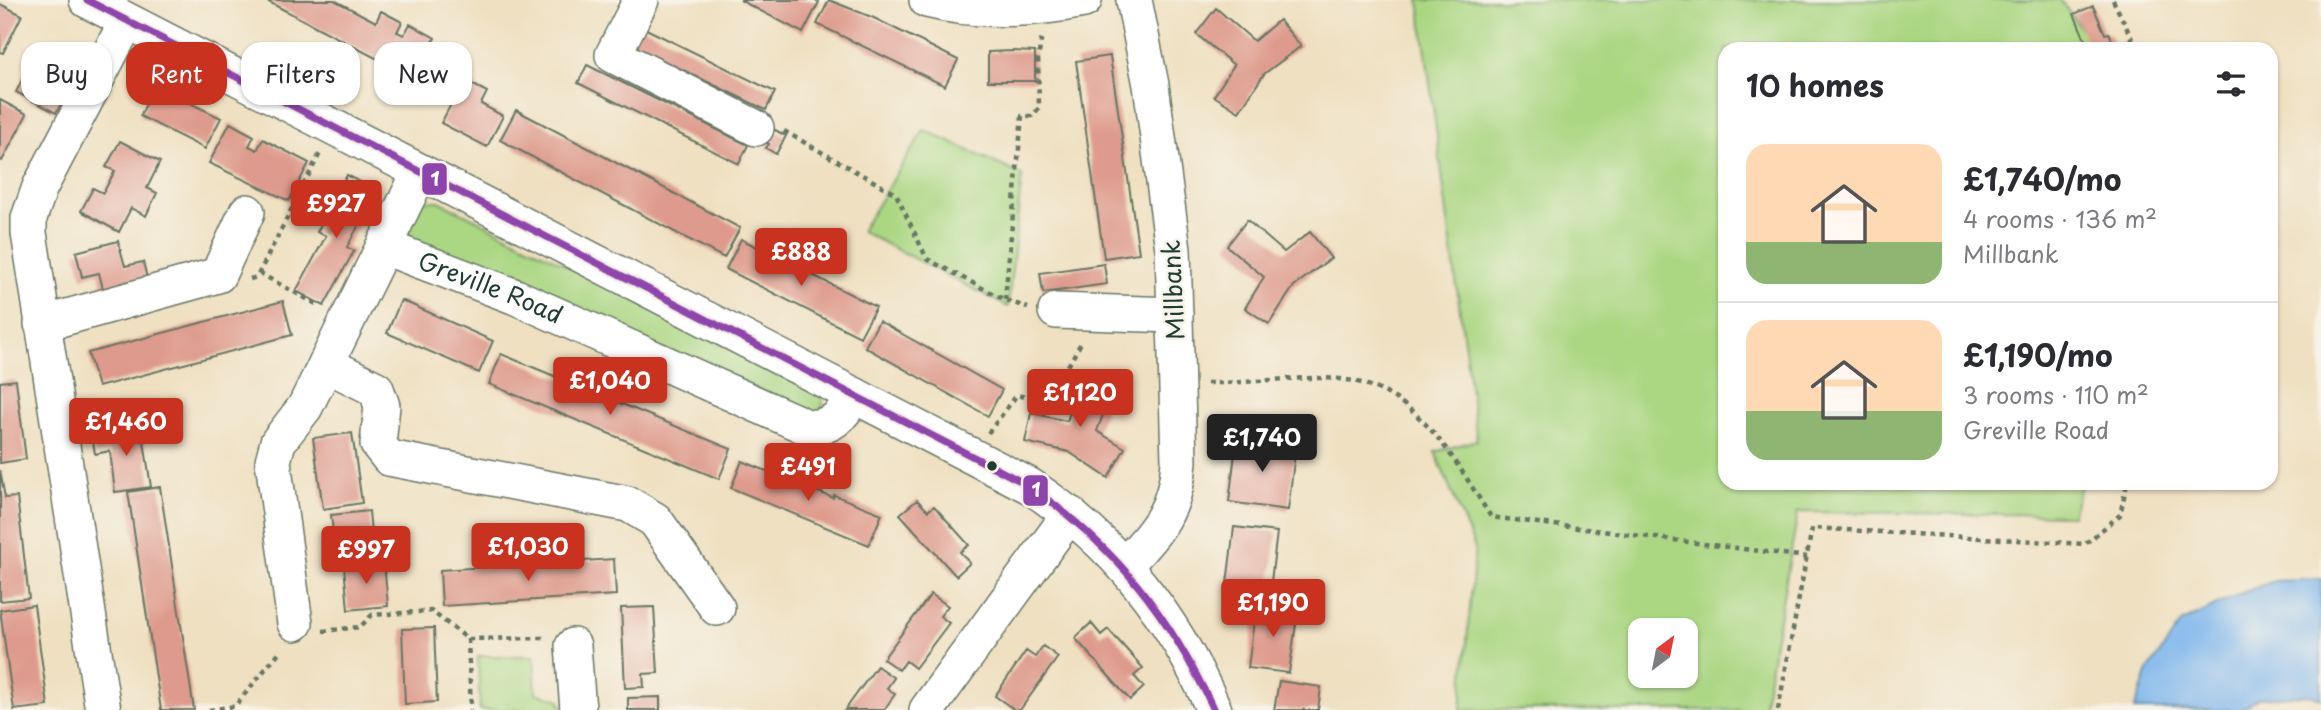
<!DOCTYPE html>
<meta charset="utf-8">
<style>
:root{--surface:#fff;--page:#f7f7f7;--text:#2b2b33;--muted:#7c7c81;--line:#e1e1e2;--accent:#c8321e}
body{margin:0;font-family:"Playpen Sans",sans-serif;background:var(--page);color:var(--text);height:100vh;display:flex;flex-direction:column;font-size:26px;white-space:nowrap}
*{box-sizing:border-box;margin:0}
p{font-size:23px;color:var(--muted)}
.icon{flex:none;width:38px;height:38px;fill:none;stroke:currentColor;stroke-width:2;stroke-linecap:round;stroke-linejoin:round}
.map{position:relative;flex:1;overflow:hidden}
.drawer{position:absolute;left:1718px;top:42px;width:560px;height:448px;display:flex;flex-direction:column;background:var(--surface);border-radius:21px;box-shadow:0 2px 5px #0004}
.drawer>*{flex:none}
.hud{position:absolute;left:21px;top:42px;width:665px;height:63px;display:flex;gap:14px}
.needle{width:46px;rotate:32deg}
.buttons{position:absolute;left:1628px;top:618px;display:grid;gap:14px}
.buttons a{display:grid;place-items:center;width:70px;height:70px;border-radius:14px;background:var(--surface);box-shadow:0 2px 5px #0004;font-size:35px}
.price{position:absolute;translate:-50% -60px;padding:0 16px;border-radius:7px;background:var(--accent);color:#fff;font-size:23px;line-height:46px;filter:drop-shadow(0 2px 4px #0008)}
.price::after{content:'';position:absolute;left:50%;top:42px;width:21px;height:16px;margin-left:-10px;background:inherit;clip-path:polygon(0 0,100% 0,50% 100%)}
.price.on{background:#222;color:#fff}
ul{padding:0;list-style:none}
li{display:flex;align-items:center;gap:21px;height:175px;padding:0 28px}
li+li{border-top:2px solid var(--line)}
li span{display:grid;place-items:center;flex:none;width:196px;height:140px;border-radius:21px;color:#555}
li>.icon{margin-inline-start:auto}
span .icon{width:84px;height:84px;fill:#fffc;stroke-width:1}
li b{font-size:30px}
h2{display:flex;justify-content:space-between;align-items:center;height:84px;padding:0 28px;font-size:30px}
.pill{padding:0 24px;border-radius:21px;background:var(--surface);box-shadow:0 2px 5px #0004;font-size:24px;line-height:63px}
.pill.on{background:var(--accent);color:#fff}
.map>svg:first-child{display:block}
.green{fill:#abd783;stroke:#658a5c;stroke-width:2;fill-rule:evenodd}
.water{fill:#7db5ed;stroke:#4e7990;stroke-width:2}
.building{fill:#de9b8d}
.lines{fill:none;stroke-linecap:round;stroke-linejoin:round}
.minor-casing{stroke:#687665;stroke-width:38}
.path{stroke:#687665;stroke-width:4.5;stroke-dasharray:5 5;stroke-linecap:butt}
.minor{stroke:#fff;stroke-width:35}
.bus-1-casing{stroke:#f7f3e8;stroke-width:12}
.bus-1{stroke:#8e44ad;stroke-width:7}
.bus-dot{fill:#1f3d34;stroke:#f7f3e8;stroke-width:2.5}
.labels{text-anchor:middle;stroke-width:5;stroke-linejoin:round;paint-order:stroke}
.street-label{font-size:24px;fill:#1f3d34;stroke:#f7f3e8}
.line-badge{stroke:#f7f3e8;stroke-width:2.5}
.badge-label{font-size:19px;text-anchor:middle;font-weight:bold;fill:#fff}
</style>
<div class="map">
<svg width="2321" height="710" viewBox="0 0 2321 710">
<rect width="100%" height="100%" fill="#f7f3e8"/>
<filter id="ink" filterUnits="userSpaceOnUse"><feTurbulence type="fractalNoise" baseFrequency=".0143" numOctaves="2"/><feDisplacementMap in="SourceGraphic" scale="14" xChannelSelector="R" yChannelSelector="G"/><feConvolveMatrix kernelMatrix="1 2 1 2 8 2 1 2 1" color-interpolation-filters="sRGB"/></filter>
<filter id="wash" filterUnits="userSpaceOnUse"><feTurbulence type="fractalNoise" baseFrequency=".00686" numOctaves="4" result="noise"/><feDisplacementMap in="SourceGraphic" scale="28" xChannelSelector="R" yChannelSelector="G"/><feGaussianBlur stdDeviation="1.57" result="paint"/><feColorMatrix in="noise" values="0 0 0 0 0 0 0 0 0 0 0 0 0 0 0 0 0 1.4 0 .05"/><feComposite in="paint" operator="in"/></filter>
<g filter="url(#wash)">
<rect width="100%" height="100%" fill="#efe0c1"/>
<path class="green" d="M1419,0h641l36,49h-370v434h356l-10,32 -274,-3 -35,198h-302l14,-162 -40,-96 42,-12zM1640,630h45v46h-45z
M924,130l98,45 -14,132 -147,-76z
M415,201h24l383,193 1,13 -7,7 -402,-169 -8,-18z
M478,656h56l2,37 23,6 5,11h-84z"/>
<path class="water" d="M2321,579v120l-9,-4 -54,3 -18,12h-106l14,-39 33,-48 58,-29 35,-13z"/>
<g id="blocks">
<path class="building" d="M265,0h69l42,22 5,-11 21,11 -5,10 7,3 6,-11 25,14 -6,11 36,19 -15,29z
M740,0h74l5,2 -16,31z
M829,0l45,18 84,42 -13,26 -128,-62z
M0,4l22,11 -19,38 -3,-1z
M2093,6l12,28 4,-1 7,16h-27l-15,-35z
M1216,8l38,33 25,-21 22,26 -37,28 -25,38 -25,-16 20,-31 -38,-31z
M640,26l135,66 -9,18 -135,-65z
M41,43l41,21 -26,49 -40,-21z
M1012,51l23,1v29h-47v-29z
M1110,56l29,197 -35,5 -28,-197z
M587,65l161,80 -9,19 -161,-81z
M464,80l23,12 -6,12 22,12 -16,31 -46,-24z
M155,86l66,32 -16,31 -65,-33z
M0,100l27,14 -25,47 -2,-1z
M516,110l224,118 -16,30 -224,-118z
M230,123l24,13 -5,10 8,4 6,-11 46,24 -20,38 -80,-38z
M766,125l20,11 -10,18 -10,-6 3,-4 -10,-6z
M120,141l40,21 -13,26 10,5 -11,23 -15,-8 -12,24 -38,-21 12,-23 10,5 12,-22 -9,-4z
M347,175l30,16 -30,56 7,4 -30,55 -28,-15 30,-55 -9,-4z
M1247,220l37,32 26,-20 21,26 -37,28 -25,38 -24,-16 19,-31 -37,-31z
M741,239l135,68 -16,30 -134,-68z
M118,241l7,25 18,-4 6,24 -44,11 -6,-24 -17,4 -6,-25z
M1104,264l3,20 -64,9 -3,-20z
M401,300l92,41 -14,32 -92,-40z
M283,301l9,34 -194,52 -10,-34z
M879,321l123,69 -14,26 -123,-69z
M501,354l230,95 -12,30 -230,-95z
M1083,375l31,10 -17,46 28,17 -17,30 -39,-26 -44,-10 6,-29 36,8z
M16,380l10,79 -26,4v-81z
M142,428l9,59 -36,5 -5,-41 -15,3 -3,-19z
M352,433l10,70 -39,6 -10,-71z
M1237,437l59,8 -8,65 -59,-8z
M742,461l91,37 1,-3 48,19 -13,31 -138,-57z
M0,470l5,28 12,-1 12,101 -29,3z
M160,487l34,223h-33l-33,-218z
M917,500l11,11 6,-5 35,39 -9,7 10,11 -14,13 -56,-62z
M369,511l4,42 -37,5 -5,-43z
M1234,527l43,5 -8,66 -43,-6z
M614,559l2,36 -174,11 -2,-36z
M384,563l4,43 -40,4 -4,-44z
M931,594l17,12 -8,10 9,7 -34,45 -9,-7 -7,9 -16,-11z
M34,605l14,101 -34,4 -14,-100z
M1256,605l42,5 -9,63 -41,-5z
M654,607l4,66 -15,1 1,13 -19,1 -4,-80z
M1091,623l10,12 7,-6 35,39 -9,8 10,11 -14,13 -55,-62z
M434,628l3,74 -32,2 -3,-75z
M1043,646l15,11 -38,53h-5l-20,-14 31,-45 9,6z
M877,666l17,12 -7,10 8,6 -11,16h-39z
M1279,681l42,6 -3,23h-44z
M660,697v13h-32v-12z"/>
</g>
</g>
<g filter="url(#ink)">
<use href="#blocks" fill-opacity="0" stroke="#687665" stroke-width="2"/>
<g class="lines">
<g class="minor-casing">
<g id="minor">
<path d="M87,0l943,486c86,57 143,129 184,224"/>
<path d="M641,0l-28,55 143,73"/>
<path d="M927,0c51,13 105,10 157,0"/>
<path id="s1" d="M384,247l132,50 291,130c24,2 36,-11 47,-32"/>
<path d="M1056,311l119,4"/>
<path d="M42,324l176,-49 29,-63"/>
<path d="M326,364l50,25 6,17 -4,38 11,14 239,46 27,16 62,88"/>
<path d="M1125,565c32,-35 51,-54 54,-104l-6,-212 -22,-164 -17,-85"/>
<path d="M295,623l-22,-162 5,-19 27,-35 115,-235"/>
<path d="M573,646l5,64"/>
<path d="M103,710l-74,-477v-15l11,-31 87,-166"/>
<path d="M927,710l143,-196"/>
</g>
</g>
<path class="path" d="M2113,0l24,49
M784,131l112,63 31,65 78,41 23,8
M259,273l61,33
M250,279l7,-2 63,-124
M1005,300l17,-184h10l7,-8 -1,-49 4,-24
M1207,383c44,1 104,-10 146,-2 68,14 104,83 138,136l316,40
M988,433l29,-38 40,10 6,-30 19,-34
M323,631l37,-4 12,-12 59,-4 37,28 77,-1
M468,639l3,71
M209,710l26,-4 46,-56
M1778,710l34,-182 273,16 35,-29 7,-32"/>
<use href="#minor" class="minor"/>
<g class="bus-1-casing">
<path id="bus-1" d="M87,0l943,486c86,62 139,128 184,224"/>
</g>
<use href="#bus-1" class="bus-1"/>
</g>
</g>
<circle class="bus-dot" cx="992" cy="466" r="6"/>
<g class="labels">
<g class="street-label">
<text dy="8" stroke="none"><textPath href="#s1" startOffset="114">Greville Road</textPath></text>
<text transform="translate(1174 290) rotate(-93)" y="8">Millbank</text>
</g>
</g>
<g class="line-badge">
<rect x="421" y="162" width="27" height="34" rx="7" fill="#8e44ad"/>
<rect x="1022" y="474" width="27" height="33" rx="7" fill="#8e44ad"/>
</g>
<g class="badge-label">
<text x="435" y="186">1</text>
<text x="1036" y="497">1</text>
</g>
</svg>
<div class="buttons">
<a><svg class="needle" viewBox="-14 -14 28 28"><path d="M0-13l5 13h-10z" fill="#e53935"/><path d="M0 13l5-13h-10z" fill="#7c7c81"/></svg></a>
</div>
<b class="price" style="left:336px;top:240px">£927</b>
<b class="price" style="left:801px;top:288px">£888</b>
<b class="price" style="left:610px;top:417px">£1,040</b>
<b class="price" style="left:1080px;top:429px">£1,120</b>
<b class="price" style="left:126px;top:458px">£1,460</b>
<b class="price on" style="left:1262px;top:474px">£1,740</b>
<b class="price" style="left:808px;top:503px">£491</b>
<b class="price" style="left:528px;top:583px">£1,030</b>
<b class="price" style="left:366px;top:586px">£997</b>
<b class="price" style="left:1273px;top:639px">£1,190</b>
<div class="hud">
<a class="pill">Buy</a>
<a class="pill on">Rent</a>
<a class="pill">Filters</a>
<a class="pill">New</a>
</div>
<section class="drawer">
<h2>10 homes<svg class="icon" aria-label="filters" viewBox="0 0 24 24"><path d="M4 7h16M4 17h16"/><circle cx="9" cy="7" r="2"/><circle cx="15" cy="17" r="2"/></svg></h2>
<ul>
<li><span style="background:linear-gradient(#ffd9b3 70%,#8fb573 0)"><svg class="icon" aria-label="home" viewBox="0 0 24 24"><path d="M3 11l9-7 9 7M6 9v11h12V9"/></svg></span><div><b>£1,740/mo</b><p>4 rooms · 136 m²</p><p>Millbank</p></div></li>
<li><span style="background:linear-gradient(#ffd9b3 65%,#8fb573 0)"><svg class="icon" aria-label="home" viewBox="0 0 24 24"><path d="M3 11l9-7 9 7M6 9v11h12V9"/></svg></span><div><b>£1,190/mo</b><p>3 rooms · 110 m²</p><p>Greville Road</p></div></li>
</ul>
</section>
</div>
